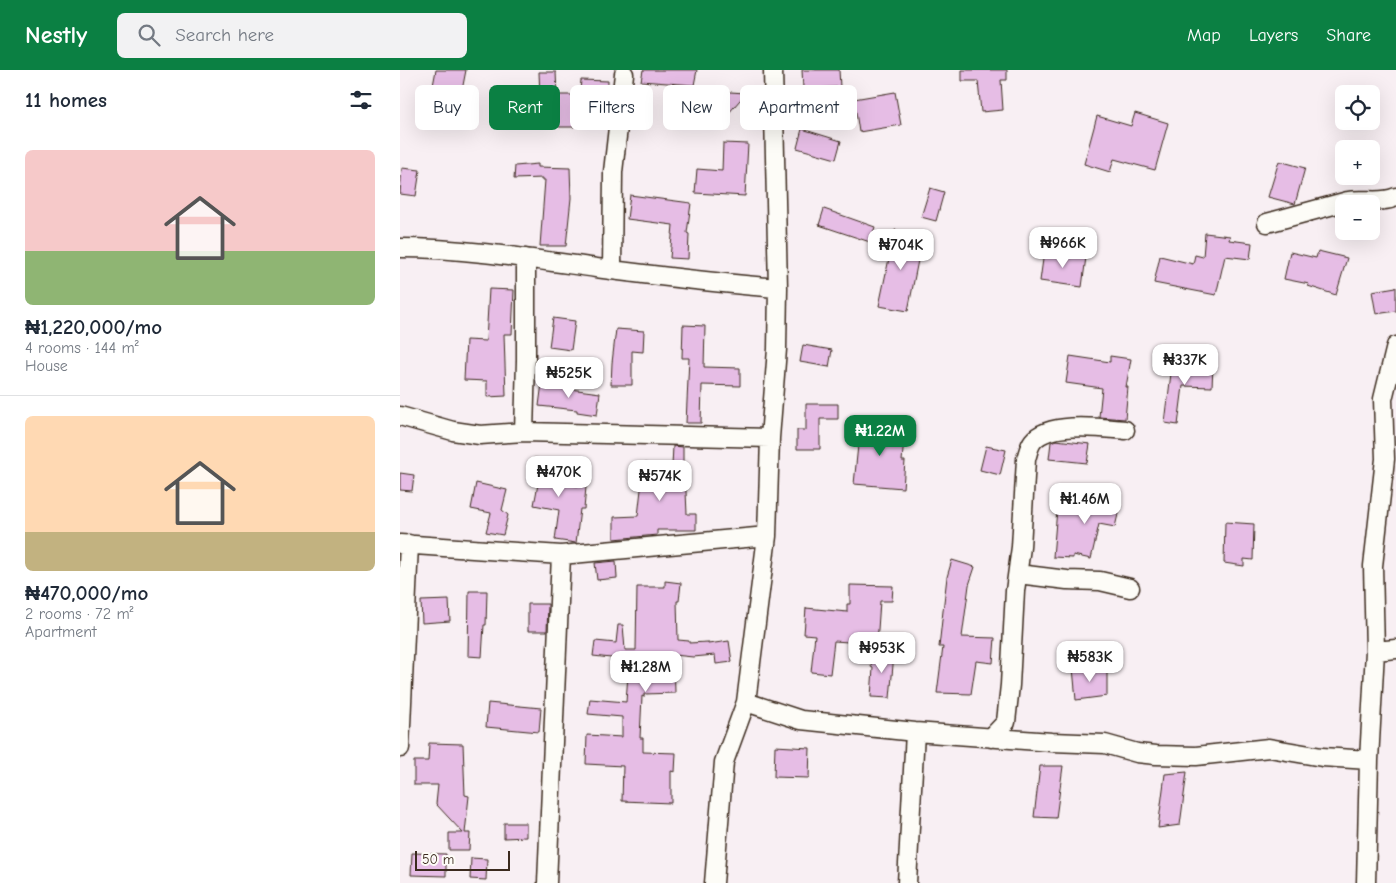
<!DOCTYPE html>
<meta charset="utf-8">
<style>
:root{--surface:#fff;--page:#f2f2f3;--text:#1f2937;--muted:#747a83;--line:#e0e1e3;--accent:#0b8043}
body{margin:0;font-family:"Comic Neue",sans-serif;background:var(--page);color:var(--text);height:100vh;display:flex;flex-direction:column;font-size:19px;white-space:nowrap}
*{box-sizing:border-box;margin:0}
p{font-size:16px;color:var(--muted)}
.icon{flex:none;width:28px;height:28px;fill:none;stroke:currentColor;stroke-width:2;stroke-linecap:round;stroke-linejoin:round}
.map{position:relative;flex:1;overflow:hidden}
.panel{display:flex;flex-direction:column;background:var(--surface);width:400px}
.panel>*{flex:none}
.banner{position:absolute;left:15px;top:15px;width:475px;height:45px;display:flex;gap:10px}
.fabs{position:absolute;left:935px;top:15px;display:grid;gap:10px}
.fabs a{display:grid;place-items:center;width:45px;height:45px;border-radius:8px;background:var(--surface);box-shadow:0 5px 20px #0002;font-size:25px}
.scale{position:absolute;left:15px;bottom:12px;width:95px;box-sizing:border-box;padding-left:5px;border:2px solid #3b2a1e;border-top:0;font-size:14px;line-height:18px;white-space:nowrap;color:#3b2a1e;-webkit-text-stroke:4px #fdfcf7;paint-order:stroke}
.price{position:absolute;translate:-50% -42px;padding:0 11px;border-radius:10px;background:#fff;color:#222;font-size:16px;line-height:32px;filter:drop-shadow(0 1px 2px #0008)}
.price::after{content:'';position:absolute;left:50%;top:30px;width:15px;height:11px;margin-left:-8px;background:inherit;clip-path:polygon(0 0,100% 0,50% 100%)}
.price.current{background:var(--accent);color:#fff}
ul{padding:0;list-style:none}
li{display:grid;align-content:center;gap:10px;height:265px;padding:0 25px}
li+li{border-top:1px solid var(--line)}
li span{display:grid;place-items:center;height:155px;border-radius:8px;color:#555}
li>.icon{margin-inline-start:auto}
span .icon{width:90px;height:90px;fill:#fffc;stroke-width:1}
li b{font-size:21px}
h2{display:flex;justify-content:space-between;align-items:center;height:60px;padding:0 25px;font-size:21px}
.chip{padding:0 18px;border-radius:8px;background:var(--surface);box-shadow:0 5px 20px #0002;font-size:18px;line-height:45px}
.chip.current{background:var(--accent);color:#fff}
header{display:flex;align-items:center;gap:30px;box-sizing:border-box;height:70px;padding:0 25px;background:var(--accent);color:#fff}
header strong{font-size:24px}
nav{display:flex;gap:28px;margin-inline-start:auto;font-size:18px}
.search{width:350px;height:45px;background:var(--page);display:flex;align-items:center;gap:12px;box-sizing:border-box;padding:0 18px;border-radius:8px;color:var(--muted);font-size:19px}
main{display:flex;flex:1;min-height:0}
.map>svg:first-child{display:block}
.building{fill:#e6bde5;stroke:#3b2a1e}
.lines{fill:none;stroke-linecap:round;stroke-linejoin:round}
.minor-casing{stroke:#3b2a1e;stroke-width:21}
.minor{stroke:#fdfcf7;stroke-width:18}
</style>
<header>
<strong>Nestly</strong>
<div class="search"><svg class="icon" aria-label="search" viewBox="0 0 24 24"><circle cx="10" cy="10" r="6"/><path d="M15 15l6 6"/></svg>Search here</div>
<nav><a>Map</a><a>Layers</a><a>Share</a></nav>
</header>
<main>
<section class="panel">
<h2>11 homes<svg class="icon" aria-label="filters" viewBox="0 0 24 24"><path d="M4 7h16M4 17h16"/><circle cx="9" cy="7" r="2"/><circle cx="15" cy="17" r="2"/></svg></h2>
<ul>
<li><span style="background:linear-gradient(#f6c9c9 65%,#8fb573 0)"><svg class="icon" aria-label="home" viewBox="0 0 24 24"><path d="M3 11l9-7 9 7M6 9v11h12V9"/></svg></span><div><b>₦1,220,000/mo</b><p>4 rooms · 144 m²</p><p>House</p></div></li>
<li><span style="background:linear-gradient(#ffd9b3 75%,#c2b280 0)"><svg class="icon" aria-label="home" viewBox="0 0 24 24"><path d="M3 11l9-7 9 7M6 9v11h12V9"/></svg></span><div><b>₦470,000/mo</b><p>2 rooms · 72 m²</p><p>Apartment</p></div></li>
</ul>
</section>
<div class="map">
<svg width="996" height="813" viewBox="0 0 996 813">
<rect width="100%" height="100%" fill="#f8eff3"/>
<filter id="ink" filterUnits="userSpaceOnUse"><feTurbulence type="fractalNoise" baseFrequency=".02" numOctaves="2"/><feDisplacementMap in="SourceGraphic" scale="10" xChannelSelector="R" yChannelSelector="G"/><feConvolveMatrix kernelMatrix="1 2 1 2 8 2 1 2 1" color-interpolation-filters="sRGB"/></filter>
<g filter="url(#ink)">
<path class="building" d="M36,0h30l-11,56 -20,-4 3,-17 -8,-4z
M243,0h54l-3,15 -53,-4z
M402,0h37l1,17 -37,1z
M562,0h45v10h-6l2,30 -22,2 -3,-31h-16z
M139,2h17l1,23h18l-1,32h-15v-5l-18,1z
M181,10l27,1 -1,22 -28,-2z
M298,20l48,3 -18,21 -32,-4z
M495,22l6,33 -42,7 -5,-33z
M735,43l33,10 -13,47 -41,-11 -4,13 -26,-8 13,-48 34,10z
M402,59l39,12 -5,18 -39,-11z
M323,73l25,1 -3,52 -50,-3 2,-24 25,2z
M879,91l26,7 -10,36 -27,-7z
M138,94v3l32,1 1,30 -5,48h-26l5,-66h-2v-2l-29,1 1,-13z
M2,98l18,2 -4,26 -16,-2z
M530,118l14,4 -8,29 -15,-4z
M230,125l61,8 -4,30 2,1 -1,25 -18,-1 3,-33 -46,-6z
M424,139l51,18 -5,15 -51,-17z
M495,160l28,5 -15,76 -29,-5z
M805,163l25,3 -1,4 23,3 -2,16 -25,-3 -9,39 -62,-12 6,-27 33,8 2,-9 8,2z
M918,181l29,7 -11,37 -28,-9 1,-2 -25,-5 6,-27 26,6z
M644,182l42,5 -4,30 -42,-6z
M996,217v24l-20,3 -4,-23z
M89,219l25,1 -2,44h-8l2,62 -19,1v-16l-23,-1 2,-40 20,1z
M153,248l22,3 -4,29 -22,-3z
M283,255l22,1 -1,41 36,1v18l-38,-1 -1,38h-15l3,-65h-7z
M216,259l28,2 -1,21 -11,-1v34h-21l1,-22z
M403,275l29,5 -3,17 -29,-5z
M670,286l40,6v-6l21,3 -5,28h2l-3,32 -26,-2 3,-29 -36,-5z
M792,294l21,1 -1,22 -29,-1 -5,39 -13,-2 7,-58 20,2z
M142,313l29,3 -1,3 30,4 -3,22 -20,-3v-2l-38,-4z
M406,334h32v15h-18v30h-23v-19h9z
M460,356l45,3 -3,32h3l-2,27 -49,-4z
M656,370l34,4 -3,19 -38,-4 2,-17z
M273,376l10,1v23h2l2,44h9v16h-39v5l-43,4v-22l24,-1 6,-53 28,3z
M586,376l20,4 -6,25 -20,-5z
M134,388l28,3 -2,23 26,3 -2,22h-4l-4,34 -21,-3 4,-30 -25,-5 5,-26h-7z
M0,403l14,2 -2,16 -12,-1z
M76,413l31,7 -5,20 6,5 -5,20 -17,-3 5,-19 -20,-4z
M698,414l21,7 -5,18 5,1 -4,17 -16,-3 -8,35 -18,-4v3l-20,-1 4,-48 29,3 1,-4h3z
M825,452l29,2 -1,36 -9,-1v7l-20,-3z
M552,490l23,7 -6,18 -7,52 33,1 -2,25 -17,-2 -5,33 -34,-1 6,-46h-4l4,-36 4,-34z
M216,491l1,17 -20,2 -2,-17z
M265,511l16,2 -2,18h-2l1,39 11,1v2l19,-1v2l21,-3 3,21 -16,2 -1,-9 -22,2 -19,-2 1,38 -31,1v3l-2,-1 -2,42h3v14l33,1 -1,19 -4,-1v32l-49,-2 1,-35 -37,-2 1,-29 35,2v-20l-34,-3 2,-15 36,3 3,-42 -36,-4 2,-15 21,2 2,-18h5l2,25h11l1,-63h28z
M450,515l43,1 -1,15h-12l-3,43 -43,-3 -4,33 -19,-2 4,-37 -11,-1 2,-26 41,4v-8h3z
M69,521h18l-1,34h-2l-2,32 -14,-1z
M49,530l1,21 -28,2 -1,-22z
M128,534h20l-1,27h-19z
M473,581l21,3 -4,44 -19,-1 2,-29 -2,-1z
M673,598l34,2v26l-31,4z
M88,633l53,5 -2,24 -53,-5z
M29,673l34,1 2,51 4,1 -4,37h5l-1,17h-20v-17h14l-27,-29 2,-19h-24v-24h14z
M375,676l35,2 -1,30 -35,-1z
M640,696h23l-7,52 -22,-1z
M787,702l-7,53 -22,3 7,-54z
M104,753h22v14l-22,1z
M12,783l34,1v22l-35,-1z
M71,788l16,1 -1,21 -16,-1z"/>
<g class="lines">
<g class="minor-casing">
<path id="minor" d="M867,153l81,-22c16,-3 33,3 48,-4
M0,178c65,0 132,11 196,20 61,8 121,15 182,20
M212,200l1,-98 11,-98
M0,346l53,15 27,4 44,-3 246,6
M124,362l2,-72v-102
M0,474l161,11 206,-19
M618,504l49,6 33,1 30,7
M975,581l21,-2
M346,632l55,18 114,12 137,10 53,2 32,9 19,2 40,1 73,-8 53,9 47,3
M591,668l15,-16 4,-37 5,-94 6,-44 5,-88c2,-6 3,-13 7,-18 16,-20 69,-13 92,-11
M0,678l9,-204
M147,813l14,-328
M314,813l10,-121 22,-60 21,-166 3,-98 7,-89 1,-61 -5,-218
M507,813l8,-151
M966,813l3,-123 6,-109 -2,-85 12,-107 -2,-60 13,-53"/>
</g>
<use href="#minor" class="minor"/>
</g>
</g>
</svg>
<div class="fabs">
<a><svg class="icon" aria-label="locate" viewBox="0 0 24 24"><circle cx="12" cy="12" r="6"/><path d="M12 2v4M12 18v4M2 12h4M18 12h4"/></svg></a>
<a>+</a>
<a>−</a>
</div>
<div class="scale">50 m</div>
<b class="price" style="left:663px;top:199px">₦966K</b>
<b class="price" style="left:501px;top:201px">₦704K</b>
<b class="price" style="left:785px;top:316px">₦337K</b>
<b class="price" style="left:169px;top:329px">₦525K</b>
<b class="price current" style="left:480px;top:387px">₦1.22M</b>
<b class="price" style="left:159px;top:428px">₦470K</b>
<b class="price" style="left:260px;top:432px">₦574K</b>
<b class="price" style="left:685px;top:455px">₦1.46M</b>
<b class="price" style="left:482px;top:604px">₦953K</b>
<b class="price" style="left:690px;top:613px">₦583K</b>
<b class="price" style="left:246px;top:623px">₦1.28M</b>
<div class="banner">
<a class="chip">Buy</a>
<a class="chip current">Rent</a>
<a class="chip">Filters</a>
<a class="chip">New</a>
<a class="chip">Apartment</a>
</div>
</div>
</main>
